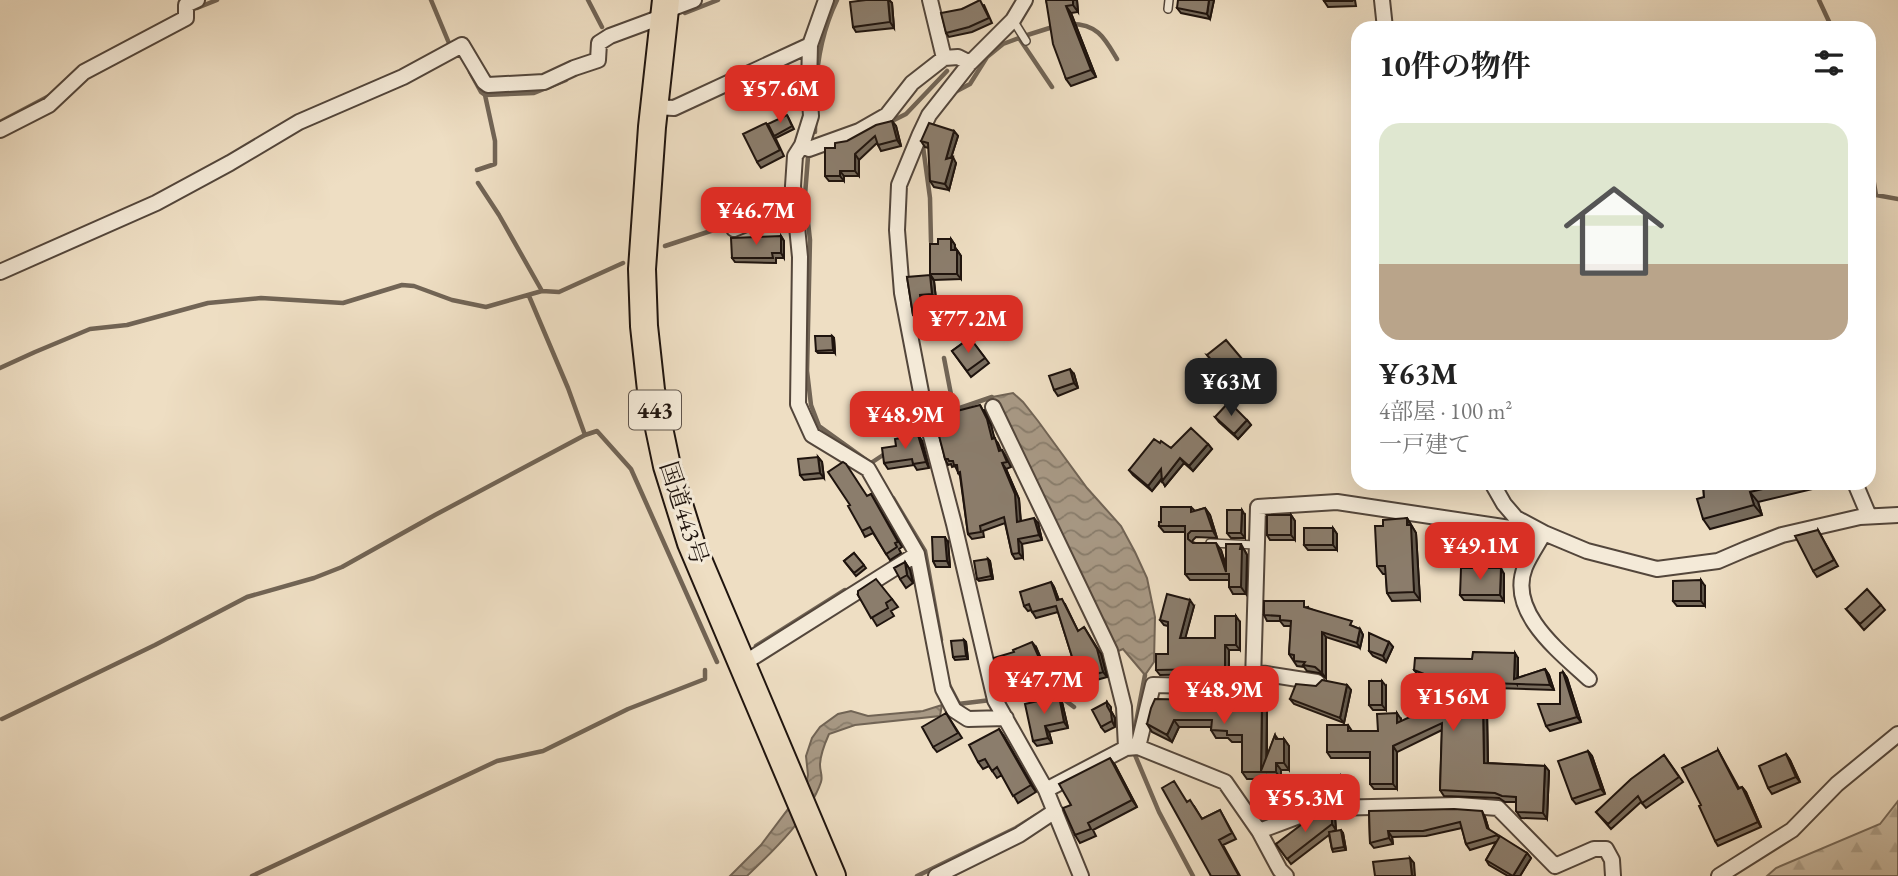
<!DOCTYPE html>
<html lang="ja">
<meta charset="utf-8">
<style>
:root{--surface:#fff;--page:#f2f2f2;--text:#222;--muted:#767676;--accent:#d93025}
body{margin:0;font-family:"EB Garamond","Noto Serif JP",serif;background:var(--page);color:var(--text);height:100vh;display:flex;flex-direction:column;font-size:26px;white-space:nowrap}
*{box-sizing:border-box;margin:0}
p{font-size:23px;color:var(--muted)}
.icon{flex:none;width:38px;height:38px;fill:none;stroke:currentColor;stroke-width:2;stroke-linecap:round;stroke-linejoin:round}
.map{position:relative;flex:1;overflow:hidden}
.details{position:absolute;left:1351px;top:21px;width:525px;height:469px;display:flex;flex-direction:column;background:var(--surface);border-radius:21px;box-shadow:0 7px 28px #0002}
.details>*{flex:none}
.price{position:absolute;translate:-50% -60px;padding:0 16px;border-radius:14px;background:var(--accent);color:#fff;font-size:23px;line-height:46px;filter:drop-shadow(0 2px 4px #0008)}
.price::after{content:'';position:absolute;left:50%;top:42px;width:21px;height:16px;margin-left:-10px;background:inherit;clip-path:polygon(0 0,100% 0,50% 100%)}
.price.active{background:#222;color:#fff}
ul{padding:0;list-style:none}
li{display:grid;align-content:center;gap:14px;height:371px;padding:0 28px}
li span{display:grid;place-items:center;height:217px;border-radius:21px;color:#555}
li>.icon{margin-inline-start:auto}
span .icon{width:126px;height:126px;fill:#fffc;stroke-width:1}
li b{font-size:30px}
h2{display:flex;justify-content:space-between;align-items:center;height:84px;padding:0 28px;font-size:30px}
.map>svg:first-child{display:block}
.forest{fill:url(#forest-firs);stroke:#756859;stroke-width:2}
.water{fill:url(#water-waves);stroke:#716455;stroke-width:2}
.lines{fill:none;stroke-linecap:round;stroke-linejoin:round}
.stream{stroke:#716455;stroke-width:4.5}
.lane-casing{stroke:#53463b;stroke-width:10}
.street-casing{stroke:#53463b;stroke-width:18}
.highway-casing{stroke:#1f140e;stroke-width:30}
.lane{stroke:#f4ead8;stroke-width:7}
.street{stroke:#f4ead8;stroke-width:14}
.highway{stroke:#eedec3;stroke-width:26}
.wall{fill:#786c5d;stroke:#1f140e;stroke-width:2}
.shaded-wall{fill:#61584c;stroke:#1f140e;stroke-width:2}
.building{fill:#8b7d6c;stroke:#1f140e;stroke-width:2}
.labels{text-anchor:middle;stroke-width:6;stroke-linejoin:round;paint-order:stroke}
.shield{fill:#f4ead8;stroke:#5f544b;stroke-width:2}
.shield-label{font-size:23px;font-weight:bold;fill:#1f140e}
.street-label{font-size:24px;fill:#1f140e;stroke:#f4ead8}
</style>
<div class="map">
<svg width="1898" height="876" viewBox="0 0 1898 876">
<defs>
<pattern id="forest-firs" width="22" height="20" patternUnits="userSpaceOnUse" patternTransform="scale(1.75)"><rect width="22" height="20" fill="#cbbca4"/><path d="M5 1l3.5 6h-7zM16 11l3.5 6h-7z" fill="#aea18c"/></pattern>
<pattern id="water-waves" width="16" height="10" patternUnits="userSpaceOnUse" patternTransform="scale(1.75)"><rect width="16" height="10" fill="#a89985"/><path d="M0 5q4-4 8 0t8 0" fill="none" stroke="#887c6b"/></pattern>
</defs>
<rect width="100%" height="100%" fill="#eedec3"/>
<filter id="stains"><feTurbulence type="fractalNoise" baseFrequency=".00286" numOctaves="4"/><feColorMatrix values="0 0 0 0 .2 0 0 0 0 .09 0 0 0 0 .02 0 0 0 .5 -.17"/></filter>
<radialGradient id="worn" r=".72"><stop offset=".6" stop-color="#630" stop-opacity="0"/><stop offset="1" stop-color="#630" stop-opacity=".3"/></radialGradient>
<path class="forest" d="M1898,801v75h-131l9,-8 104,-44z"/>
<path class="water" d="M1013,393l10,9 15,19 49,67 34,38 14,26 12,26 8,39 -1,45 -9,13 -22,-26 -7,3 -116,-246 -6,-3 -2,-6z
M942,705l-2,11 -85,9 -26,9c-4,9 -9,21 -9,31 0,7 3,11 1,17 -12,35 -48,69 -74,94h-17l31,-31 45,-60 2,-10 -2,-19 6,-18 8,-11 18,-13 13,-3 17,5 55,-5z"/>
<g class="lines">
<path class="stream" d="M431,0l20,48
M588,0l14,27
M1819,0l13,28
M197,8l20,-8
M685,13l33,-13
M1071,24c27,0 34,15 46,35
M1021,37l35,-11
M470,72l11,20 4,3 10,46v23l-18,6
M816,90c1,-31 7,-61 21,-90
M955,92l15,-8 17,-27 16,-13 16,-6 33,49
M485,95l49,-2 32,-13
M0,122l51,-27
M888,123l18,-9 41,-43
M815,132v-12
M922,139l8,59 1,44
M812,154l-4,3 -3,38 5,45 -3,131 4,34 8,21 53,38
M1869,164l3,8 4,23 22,4
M478,183l21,32 43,76
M665,246l67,-22
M529,296l39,92 17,47
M944,358l10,52
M0,368l35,-16 55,-23 37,-4 81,-22 53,-5 82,5 59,-18 12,1 38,14 34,7 56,-16 17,1 64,-29
M935,422l19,-12 38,-13
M908,439l14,-9
M871,463l15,-10
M893,498l32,53 16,89
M756,646l89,-56
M948,683l11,21
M999,699l55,-7 20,15
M958,704l33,-4
M2,719l153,-74 92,-48 67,-19 28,-11 93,-52 150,-80 12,-4 34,38 86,193
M1134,733l11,-58
M1135,755l24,57 34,64
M252,876l245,-115 46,-10 85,-42 77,-30v-9
M917,876l99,-48 21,-13"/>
<g class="lane-casing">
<path id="lane" d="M1168,9l1,-9
M1013,20l13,21
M1210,543l47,2"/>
</g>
<g class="street-casing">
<path id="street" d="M826,0l-16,45 -1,41 2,30 -9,29 -7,11 -2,30 7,71 -2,147 14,31 56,34 49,85 26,135 11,21 14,9 38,-1
M930,0l14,58 14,-1 12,6
M1025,0l-12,20 -43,43 -41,52 -9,19 -21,51 -2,45 5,63 23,120 29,111 41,176 51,90 35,86
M1382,0l3,28
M665,11l29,-11
M654,107l20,1 136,-63
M0,130l49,-25 35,-33 102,-54v-13l11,-5
M802,145l7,4 50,-18 28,-16 25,-32 32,-25
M734,229l61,-25
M0,272l156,-69 74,-40 69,-41 104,-45 59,-32 22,37 4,3 56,-3 30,-14 24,-8 1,-17 11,-7 54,-20
M993,407l117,244 14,56 2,41
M1492,483l12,21 12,14 28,15 43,18 70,18 61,-8 28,-12 36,-14 78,-18 38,-2
M1855,483l14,33
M1544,533c-6,11 -14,22 -19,34 -18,45 35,85 64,112
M741,665l176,-111
M1253,672l64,10
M1138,747l15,-62 44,1 41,6 15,-11 5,-174 79,-5 207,31
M1046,790l80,-42 12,-1 87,35 34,49 43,-16 27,-7 129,-3 40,3 57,58 39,-17h12l6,11 1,16
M1259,831l21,39 6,6
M936,876l83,-41 36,-24
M1719,876l73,-46 45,-46 61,-50"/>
</g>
<g class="highway-casing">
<path id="highway" d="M666,0l-14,127 -10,142 2,57 7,64 16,76 24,77 141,333"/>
</g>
<use href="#lane" class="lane"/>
<use href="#street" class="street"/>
<use href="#highway" class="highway"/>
</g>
<path class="wall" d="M866,0h23l3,3 2,25 -38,4 -3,-5z
M1046,0h31l1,12 -7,1 25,64 -25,9 -5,-7z
M1214,0l-4,19 -29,-6 -4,-5z
M1355,0l1,6 -28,1 -4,-6z
M984,5l8,18 -20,9 -23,5 -3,-4 16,-24z
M788,117l6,12 -18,9 -1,-1 9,19 -23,12 -4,-6 13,-34z
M892,121l4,5 5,20 -20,5 -4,-8 -18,17v16h-15v5h-15l-4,-5 10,-28z
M954,131l4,5 -7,22 5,5 -7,27 -15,-3 -4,-6 -1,-33 -4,-1 -4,-6z
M781,236l3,5v17h-8v5l-41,-1 -3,-4z
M951,239l4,6v5h2l4,6v23l-27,1 -4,-6 8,-30z
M907,277l27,4 2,18 -12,1 2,20h-9l-4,-5z
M832,336l2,2 1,15h-17l-2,-2z
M970,338l19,25 -18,14 -19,-26z
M1207,355l41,11 4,6 -18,16z
M1074,374l4,14 -20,8 -4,-6z
M984,410l7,15 3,13 4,5 3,7h1l3,5 6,12 -5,2 13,30 2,22 17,2 4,17 -20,4 1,14 -8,1 -3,-5 -7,-31 -22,8 1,6 -12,2 -4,-5 -8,-58 -5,-10 -3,1 -1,-3 -3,1 -3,-6 -4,-27 12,-20z
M1215,417l32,3 4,5 -13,14 -19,-17z
M918,435l4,6 7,27 -12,2 -3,-5 -26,4 -4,-6 12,-17z
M1160,443l11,5 37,-4 4,5 -19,22 -9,-8 -19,23 -3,-7 -10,12 -19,-16 -4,-5z
M818,457l4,5 2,16 -20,2 -4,-5z
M1703,483h125l1,2 -71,17 4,13 -52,14 -7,-10 1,-22z
M871,494l31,53 -3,2 2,4 -11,7 -17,-27 -8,4 -3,-6 6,-35z
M1191,507l4,4 10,-3 5,7 7,23 -21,-1 -3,3 -1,2 29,8 5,15 19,-14 2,4 -1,39h-13l-4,-7v-7h-39l-5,-6v-42h-21l-5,-6z
M1245,515v23h-14l-4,-5z
M1291,515l4,6v19h-25l-3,-5z
M1407,518l9,15 4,67 -28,1 -5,-8 -1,-19h-3l-6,-8 6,-40z
M1333,528l4,6v16h-29l-4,-5z
M1818,530l20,36 -21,11 -4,-6z
M948,542l2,25h-14l-3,-6z
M854,553l12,15 -10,8 -12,-15z
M988,559l2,2 3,18 -14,2 -2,-2z
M905,562l5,8 3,13 -7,5 -6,-9z
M1504,574v27l-40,-1 -4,-5z
M1051,582l3,5 5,13 6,4 13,27 23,23 6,23 -25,7 -3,-5 -21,-67 -22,6 -5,-8 -3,1 -4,-5z
M1705,586v20h-28l-4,-5z
M858,595l34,4 6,8 -7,4 3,5 -17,10z
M1881,605l4,5 -21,20 -18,-21z
M1194,606l-9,32h30l25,-16v28h-11v31l-14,-2 -3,-5 -52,1 -4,-5 12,-16v-28l-4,-1 -4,-5z
M1308,607v1l52,21 3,6 -3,13 -34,-11v41l-7,-5 -12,-2 -3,-4 -7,-1 -8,-12 2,-28h-7l-4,-5h-13l-3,-6z
M964,640l2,2 2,17 -13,1 -2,-3z
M1389,642l4,5 -7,15 -13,-6 -4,-5z
M1036,647l8,19 -26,10 2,4 -16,4 -4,-5z
M1518,658v20l27,-9 4,6 5,15 -91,-3v20l20,-1 4,5 1,52 57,3 4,5 -2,48 -26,-1 -5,-7v-9h-11l-6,-4 -55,-2 -4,-6 2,-60 -45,22v37h-23l-4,-5v-26h-39l-4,-6 21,-27 4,6h26l23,-12v3l33,-16 1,-24 -17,-7 -4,-5 58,-11z
M1563,672l4,6 14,44 -31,9 -4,-5 14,-22z
M1347,685l4,5 -7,33 -50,-19 -4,-5 26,-13z
M1386,686v24h-13l-4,-5z
M1262,701l5,7v49l8,-22 3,4h6l5,7v24h-8v9h-34l-5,-7v-30h-10l-4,-4h-12l-5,-8v-3h-32l-7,15 -20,-10 -5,-8z
M1062,702l6,26 -19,4 3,11 -15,3 -4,-5z
M1111,707v4l4,7v9l-10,5 -4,-5z
M946,713l16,25 -25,14 -4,-5z
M999,729l37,63 -18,11 -16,-28 -5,3 -8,-12 -6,3 -5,-7z
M1718,750l21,38 3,-1 4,5 15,35 -43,19 -3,-5z
M1588,751l4,5 13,38 -29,10 -4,-5z
M1786,754l4,6 10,22 -28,12 -4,-6z
M1664,755l19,27 -37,26 -5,-6 -30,27 -15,-17z
M1115,765l22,42 -44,23 3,6 -16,7 -5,-8 -4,-30z
M1341,776l2,3v14h-8v5l-12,2 -2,-3z
M1188,802l6,4 8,13 18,-9 16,29 -13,6 17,31h-29z
M1369,811l116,6 4,13 10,7 28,16 4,5 -11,18h-12l-19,-11 -3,-5 10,-18 -26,8 -4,-6 -4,-16 -36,8 -34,1 1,7 -19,4 -4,-5z
M1335,817l1,13 -2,1 9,2 3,17 -13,2 -1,-3 -3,-14 -38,29 -15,-20z"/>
<path class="shaded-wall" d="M888,0h1l3,3 2,25 -4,-6z
M1073,0h4l1,12 -5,-7z
M1209,0h5l-4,19 -3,-5z
M1066,6l5,7 25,64 -5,-7z
M892,121l4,5 5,20 -4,-6z
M954,131l4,5 -9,28 -3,-5z
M855,154l4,6v16l-4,-5z
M953,157l3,6 -7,27 -4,-6z
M840,171l4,5v5l-4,-5z
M781,236l3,5v17l-3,-5z
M951,239l4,6v11l-4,-6z
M957,250l4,6v23l-4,-5z
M930,275l4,6 2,18 -4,-5z
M920,295l4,5 2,20 -4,-6z
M832,336l2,2 1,15 -2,-3z
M1070,369l4,5 4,14 -4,-5z
M980,405l11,20 5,19 -4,-5z
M1247,420l4,5 -13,14 -4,-5z
M918,435l4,6 7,27 -3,-6z
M1208,444l4,5 -19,22 -4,-5z
M818,457l4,5 2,16 -4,-5z
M1180,458l4,5 -19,23 -3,-5z
M1002,463l4,6 13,30 2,28 -4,-5z
M1161,469l4,5 -13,17 -4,-5z
M1750,492l8,10 4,13 -8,-10z
M1205,508l5,7 7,23 -4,-7z
M1242,510l3,5v23l-4,-5z
M1291,515l4,6v19l-4,-5z
M1034,518l4,5 4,17 -3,-5z
M1407,518l9,15 4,67 -6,-8z
M1333,528l4,6v16l-4,-5z
M945,537l3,5 2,25 -3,-6z
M1018,539l4,5 1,14 -4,-5z
M1216,543l5,7 7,24 -2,-2z
M1241,544l6,11 -1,39 -5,-7z
M988,559l2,2 3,18 -2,-3z
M905,562l5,8 3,13 -6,-8z
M1501,568l3,6v27l-4,-6z
M1701,580l4,6v20l-4,-5z
M1051,582l3,5 7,19 -4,-6z
M1190,600l4,6 -10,37 -4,-5z
M1236,616l4,6v28l-4,-5z
M1084,627l17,27 6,23 -4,-5z
M1360,629l3,6 -3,13 -3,-5z
M1322,632l4,5v41l-4,-5z
M964,640l2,2 2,17 -2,-3z
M1032,642l4,5 8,19 -4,-6z
M1389,642l4,5 -7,15 -3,-6z
M1225,645l4,5v31l-4,-5z
M1515,653l3,5 -1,26 -3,-5z
M1545,669l4,6 5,15 -4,-5z
M1563,672l4,6 14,44 -4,-5z
M1382,681l4,5v24l-4,-5z
M1460,682l3,5v25l-4,-5z
M1347,685l4,5 -7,33 -4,-5z
M1059,696l3,6 6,26 -4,-6z
M1262,701l5,7 -1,64 -5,-1z
M1107,702l4,5v4l4,7v9l-3,-6 -5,-15z
M1483,706l4,5 1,58 -4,-6z
M1397,713l4,6v10l-4,-6z
M1174,720l5,7 -7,15 -5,-7z
M1045,726l4,6 3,11 -4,-5z
M999,729l5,7 32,56 -5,-7z
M1284,739l5,7v24l-5,-7z
M1393,746l4,6v37l-4,-5z
M1588,751l4,5 13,38 -4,-5z
M1786,754l4,6 10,22 -4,-5z
M1110,758l5,7 22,42 -5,-7z
M1276,763l5,7v9l-5,-7z
M1545,766l4,5 -2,48 -4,-6z
M1341,776l2,3v14l-2,-3z
M1742,787l4,5 15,35 -3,-5z
M1482,811l3,6 5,17 -3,-6z
M1332,812l3,5 1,13 -4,-6z
M1341,830l2,3 3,17 -2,-3z
M1388,831l4,6 1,7 -4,-6z
M1527,853l4,5 -11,18h-7z
M1410,858l4,5 1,13h-3z"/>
<path class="building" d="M866,0h22l2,22 -37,5 -3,-25z
M980,0l9,18 -20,9 -23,6 -5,-20 21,-4z
M1046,0h27v5l-7,1 25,64 -25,9 -13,-35z
M1178,0h31l-2,14 -30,-6z
M1324,0h28v1h-28z
M787,115l5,11 -18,10 -6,-12z
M892,121l5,19 -19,5 -3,-9 -20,18v17h-15v5h-15v-28h10v-5l12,-2 29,-16z
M766,123l14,27 -23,12 -14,-28z
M929,123l25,8 -8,28 7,-2 -8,27 -15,-3 -2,-38 -7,-2z
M781,236v17h-9l1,5h-41l-1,-20z
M938,239h13v11h6v24h-27v-30h8z
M930,275l2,19 -12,1 2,19 -9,1 -6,-38z
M815,336h17l1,14 -17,1z
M970,338l15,20 -18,13 -15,-20z
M1226,340l22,26 -18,16 -23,-27z
M1070,369l4,14 -20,7 -5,-14z
M1229,402l18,18 -13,14 -19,-17z
M980,405l7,14 5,20 3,-1 4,13 3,-1 5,12 -5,1 13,31 2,28 17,-4 5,17 -21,4 1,14 -7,1 -8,-37 -24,9 1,6 -13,2 -8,-62 -2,1 -1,-8h-3l-1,-4h-4l-1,-2h-3l-7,-27h3l-2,-19 14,-1z
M1191,428l17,16 -19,22 -9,-8 -18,23 -1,-12 -13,17 -19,-16 25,-31 6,4 1,-2 10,7z
M918,435l8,27 -13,2 -1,-5 -28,4 -2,-15 14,-2 -1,-7z
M818,457l2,16 -20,2 -2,-16z
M843,462l3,2 21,32 4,-2 27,48 -3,1 2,4 -11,7 -16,-27 -8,4 -14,-25 2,-1 -22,-33z
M1703,483h85l-38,9 4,13 -51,14 -6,-20 7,-2z
M1161,507h30v5l14,-4 8,23h-22l-3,3v5l5,4h23l10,29v-28h15l-1,5h2l-1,38h-12v-13h-44v-48h-26v-4h2z
M1227,510h15l-1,23h-14z
M1267,515h24v20h-24z
M1407,518v7h4l3,67 -27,1 -2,-27h-8l-2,-40h8v-6z
M1304,528h29v17h-29z
M1818,530l16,30 -21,11 -18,-35z
M932,537h13l2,24h-14z
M854,553l10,12 -10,8 -10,-12z
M988,559l3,17 -14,3 -3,-18z
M905,562l2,13 -7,4 -6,-11z
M1461,568h40l-1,27h-40z
M876,579l16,20 -6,4 2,5 -17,10 -13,-23v-4z
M1701,580v21h-28v-20z
M1051,582l6,18 5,-1 16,32 6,-4 13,22 6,23 -24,7 -23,-73 -24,6 -3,-8 -5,2 -4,-14z
M1867,589l14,16 -21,19 -14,-15z
M1167,594l23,6 -10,38h35v-22h21v29h-11v31l-13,-2v-5l-56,1v-16h12v-32l-8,-2z
M1264,601h40v6l48,14 -2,4 10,4 -3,14 -35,-11v41l-7,-6 -12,-2 2,-3 -11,-1v-6l-5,-1 2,-33 -11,-1v-4l-16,-1z
M1369,633l20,9 -6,14 -14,-5z
M964,640l2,16 -13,1 -2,-16z
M1032,642l8,18 -25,11 1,4 -16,4 -6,-21 20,-6 -1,-2z
M1473,652l42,1 -1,26 31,-10 5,16 -90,-3 -1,25 24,-1 1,57 61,3 -2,47 -26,-1 -1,-1v-14l-14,-1 -7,-3 -55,-3 2,-67 -49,23v38h-23v-32h-43v-27h21v6h30l-1,-17 20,-1v10l37,-17 1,-25h5l-5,-2v-2l-6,-1 -15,-6 1,-12 57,1z
M1563,672l14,45 -31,9 -8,-22h22v-31z
M1322,680l25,5 -7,33 -50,-19 6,-15 20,2z
M1369,681h13v24h-13z
M1059,696l5,26 -19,4 3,12 -15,3 -8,-37z
M1155,699l107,2 -1,70 14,-36 1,4h8v24h-8v9h-34v-37h-15v-4l-16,-1 1,-10h-38l-7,15 -20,-11 4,-16z
M1107,702v4l4,7 1,8 -11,6 -9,-17z
M946,713l12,20 -25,14 -11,-20z
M999,729l32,56 -18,11 -16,-29 -5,4 -7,-12 -7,3 -9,-17z
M1718,750l20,39 4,-2 16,35 -43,19 -16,-35 2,-1 -19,-37z
M1588,751l13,38 -29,10 -14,-38z
M1786,754l10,23 -28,11 -9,-22z
M1664,755l15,22 -37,26 -4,-7 -30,28 -12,-12 35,-33z
M1110,758l22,42 -44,23 3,6 -16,6 -12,-27 8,-3 -12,-21z
M1322,776h19v14h-8v5l-12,2z
M1174,781l13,21 3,-2 12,19 18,-9 12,23 -13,7 20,36h-28l-49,-88z
M1454,809l28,2 5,17 11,7 -32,9 -6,-22 -37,9h-35l1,7 -19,5 -1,-32z
M1332,812v12l-45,35 -11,-15 30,-23v-4z
M1341,830l3,17 -12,2 -3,-17z
M1500,836l27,17 -14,23 -27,-16z
M1410,858l2,18h-37l-2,-14z"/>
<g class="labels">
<rect class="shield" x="629" y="390.5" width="52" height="39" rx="5"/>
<g class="shield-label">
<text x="655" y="418">443</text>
</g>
<g class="street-label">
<text transform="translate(684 513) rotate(72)" y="8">国道443号</text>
</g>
</g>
<rect width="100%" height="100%" filter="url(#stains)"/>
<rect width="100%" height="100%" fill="url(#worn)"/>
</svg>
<b class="price" style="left:780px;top:125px">¥57.6M</b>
<b class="price" style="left:756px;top:247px">¥46.7M</b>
<b class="price" style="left:968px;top:355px">¥77.2M</b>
<b class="price active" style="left:1231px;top:418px">¥63M</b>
<b class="price" style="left:905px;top:451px">¥48.9M</b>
<b class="price" style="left:1480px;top:582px">¥49.1M</b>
<b class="price" style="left:1044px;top:716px">¥47.7M</b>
<b class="price" style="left:1224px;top:726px">¥48.9M</b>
<b class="price" style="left:1453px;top:733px">¥156M</b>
<b class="price" style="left:1305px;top:834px">¥55.3M</b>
<section class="details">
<h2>10件の物件<svg class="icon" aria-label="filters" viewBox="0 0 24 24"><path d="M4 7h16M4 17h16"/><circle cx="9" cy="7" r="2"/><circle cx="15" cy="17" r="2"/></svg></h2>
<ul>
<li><span style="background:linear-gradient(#dfe7d0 65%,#b9a48a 0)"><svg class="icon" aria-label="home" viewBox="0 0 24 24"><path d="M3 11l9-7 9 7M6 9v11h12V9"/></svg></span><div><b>¥63M</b><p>4部屋 · 100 m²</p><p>一戸建て</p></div></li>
</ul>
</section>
</div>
